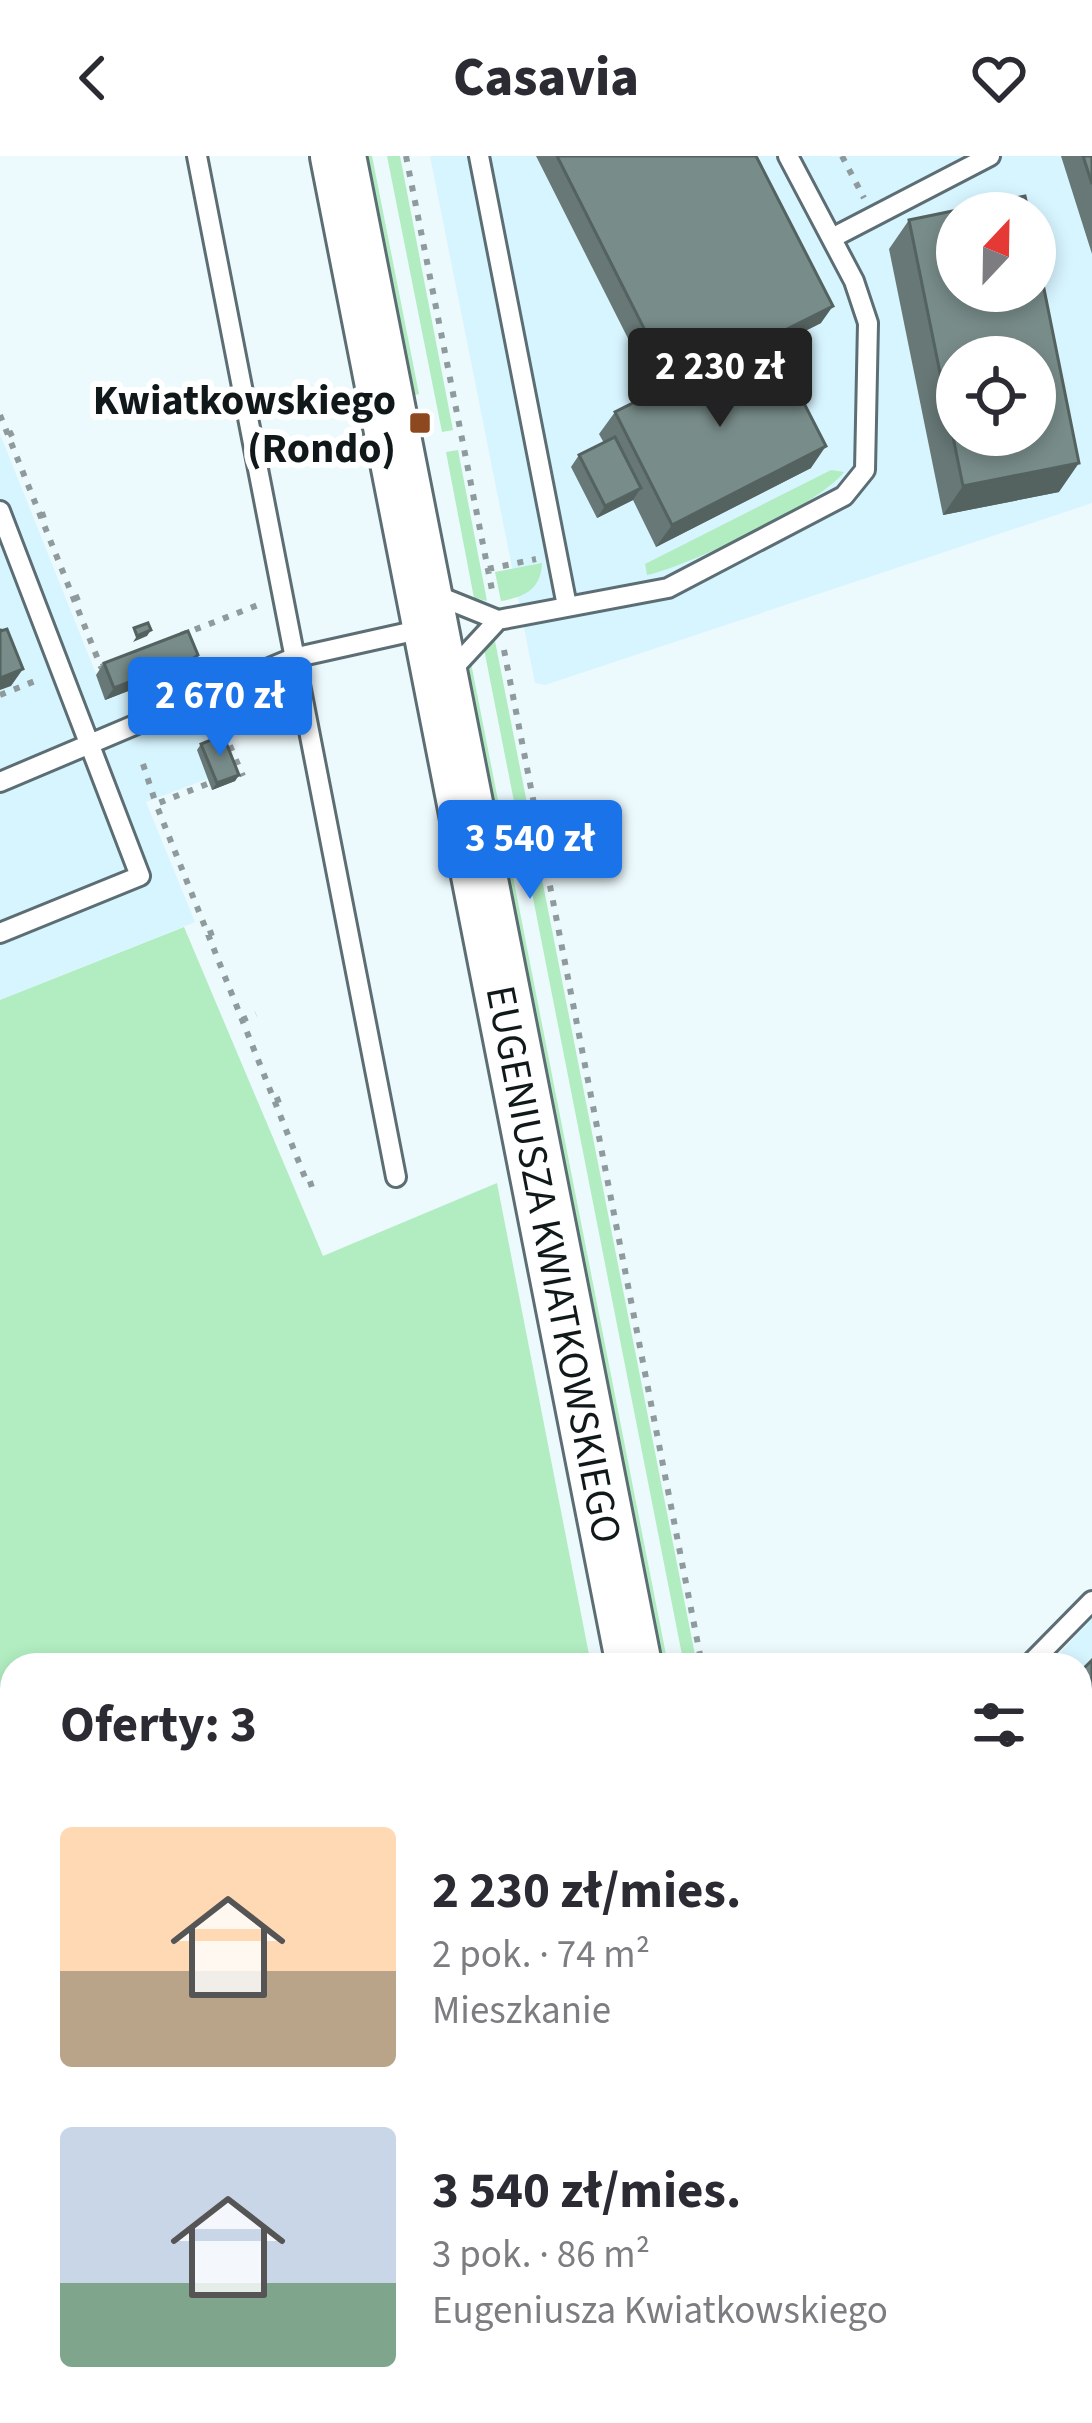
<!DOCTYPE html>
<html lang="pl">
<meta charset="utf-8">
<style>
:root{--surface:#fff;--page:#f7f7f7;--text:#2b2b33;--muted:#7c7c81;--accent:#1a73e8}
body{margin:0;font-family:"Source Sans 3",sans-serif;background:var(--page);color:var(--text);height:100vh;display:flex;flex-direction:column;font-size:45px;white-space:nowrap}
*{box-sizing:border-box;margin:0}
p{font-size:39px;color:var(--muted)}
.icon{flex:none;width:66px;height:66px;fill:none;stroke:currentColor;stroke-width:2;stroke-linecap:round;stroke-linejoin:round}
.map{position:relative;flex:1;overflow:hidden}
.details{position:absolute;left:0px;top:1497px;width:1092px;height:771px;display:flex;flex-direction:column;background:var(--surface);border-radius:36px 36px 0 0;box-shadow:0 6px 18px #0003}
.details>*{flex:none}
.needle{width:78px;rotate:22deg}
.tools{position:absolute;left:936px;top:36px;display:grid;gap:24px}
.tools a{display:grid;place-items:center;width:120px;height:120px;border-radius:50%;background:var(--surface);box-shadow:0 6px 18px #0003;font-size:60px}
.price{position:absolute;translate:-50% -102px;padding:0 27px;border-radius:12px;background:var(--accent);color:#fff;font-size:39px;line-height:78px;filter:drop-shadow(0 3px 6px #0008)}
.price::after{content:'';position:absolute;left:50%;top:72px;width:36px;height:27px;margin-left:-18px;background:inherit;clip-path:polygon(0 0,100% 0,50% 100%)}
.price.selected{background:#222;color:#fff}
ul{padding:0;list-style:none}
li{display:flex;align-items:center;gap:36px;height:300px;padding:0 60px}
li span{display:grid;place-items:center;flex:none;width:336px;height:240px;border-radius:12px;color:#555}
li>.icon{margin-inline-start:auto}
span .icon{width:144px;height:144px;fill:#fffc;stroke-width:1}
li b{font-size:51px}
h2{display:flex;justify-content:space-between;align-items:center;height:144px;padding:0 60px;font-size:51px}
header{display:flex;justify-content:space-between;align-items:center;height:156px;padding:0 60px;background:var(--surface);font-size:54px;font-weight:800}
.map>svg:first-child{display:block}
.built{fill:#d7f5ff;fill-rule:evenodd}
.green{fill:#b1edc0}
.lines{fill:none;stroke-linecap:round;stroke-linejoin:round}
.lane-casing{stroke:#5c6e74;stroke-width:24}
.street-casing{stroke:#5c6e74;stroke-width:45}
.secondary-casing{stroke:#5c6e74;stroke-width:60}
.path{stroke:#8f9a9d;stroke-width:6;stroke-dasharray:6 9;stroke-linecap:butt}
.lane{stroke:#fff;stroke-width:18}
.street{stroke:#fff;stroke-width:39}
.secondary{stroke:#fff;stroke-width:54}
.wall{fill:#677876}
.shaded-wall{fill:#546260}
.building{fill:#788c89;stroke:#546260;stroke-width:3;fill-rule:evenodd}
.poi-dot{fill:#8d481f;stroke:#fff;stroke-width:4.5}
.labels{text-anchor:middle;stroke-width:12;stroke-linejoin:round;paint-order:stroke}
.poi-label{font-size:42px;font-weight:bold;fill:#10181a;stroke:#fff;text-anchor:end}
.street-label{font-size:42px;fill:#10181a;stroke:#fff}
</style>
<header><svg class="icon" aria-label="back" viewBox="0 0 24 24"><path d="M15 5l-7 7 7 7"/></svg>Casavia<svg class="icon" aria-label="heart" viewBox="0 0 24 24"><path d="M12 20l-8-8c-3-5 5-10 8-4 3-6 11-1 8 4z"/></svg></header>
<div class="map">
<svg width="1092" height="2267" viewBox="0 0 1092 2267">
<rect width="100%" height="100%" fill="#ecf9fd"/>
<path class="built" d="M430,0h662v347l-547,182 -10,-2zM957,57h78v78h-78zM957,201h78v78h-78z
M0,278l96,240 83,-31 56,138 -23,8 -5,-10 -61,23 49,120 -195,78z
M1092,1462v350l-12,12v-315h-31z"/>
<path class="green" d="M359,0h13l47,238 -13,3z
M387,0h13l53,274 -11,2z
M458,294l29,151 -13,-3 -28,-146z
M831,314l13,2c-25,33 -154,93 -197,103l-2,-11z
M542,407c-1,27 -18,34 -41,38l-6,-29z
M495,485l202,1024h-13l-200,-1016z
M471,507l197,1002h-13l-189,-991z
M184,771l139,329 174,-73 94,482h-579v747h629l15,11h-656v-1423z
M1092,1812v200l-12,1v-189z
M1092,2130v137h-182l6,-11h164v-124z"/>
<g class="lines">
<g class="lane-casing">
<path id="lane" d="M197,0l199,1021
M479,0l88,450
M832,82l158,-82
M0,355l140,365 -140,57
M436,439l62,25 170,-32 176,-92 21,-26 3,-147 -14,-42 -66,-125
M448,518l50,-54
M0,626l293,-124 130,-29
M1029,1509l63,-64"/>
</g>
<g class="street-casing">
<path id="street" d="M1080,2075l12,-4"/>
</g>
<g class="secondary-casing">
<path id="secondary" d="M338,0l296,1509
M826,2256l2,11
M760,2257l7,10"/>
</g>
<path class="path" d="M406,0l86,434
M842,0l22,42
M0,259l101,252 7,-3
M8,279l12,-6
M40,360l12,-4
M488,413l48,-10
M74,443l11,-5
M181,479l77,-30
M504,494l198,1015
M0,539l40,-16
M218,562l25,58
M143,608l13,40
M207,628l-51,20 152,381 12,-4
M208,778l12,-4
M242,864l14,-6
M275,945l13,-5
M1080,2028l12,-2
M903,2267l6,-11"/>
<use href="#lane" class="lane"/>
<use href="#street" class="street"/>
<use href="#secondary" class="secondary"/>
</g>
<path class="wall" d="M536,0h220l65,167 -46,23 36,122 -155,79 -23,-47 -36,18 -26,-51 8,-12 25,-12 -5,-9 16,-22 40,-20z
M1061,0h31v98z
M909,64l150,272 -116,23 -54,-266z
M188,475l2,36 -12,8 -3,8 -18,7 -3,-9 -49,19 -9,-25 8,-12z
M201,588l38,31 -4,6 -23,9 -15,-40z"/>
<path class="shaded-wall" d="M833,150l-12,17 -160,80 12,-17z
M826,290l-15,22 -155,79 16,-22z
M1079,307l-20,29 -116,23 20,-29z
M641,332l-8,12 -36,18 8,-12z
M151,474l-4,6 -14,6 4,-6z
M198,499l-8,12 -17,12 8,-12z
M179,507l-8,11 -13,1 -4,6 -49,19 9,-12z
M23,513l-12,17 -11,4v-12z
M179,521l-4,6 -18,7 4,-6z
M239,619l-4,6 -23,9 5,-7z"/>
<path class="building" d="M557,0h199l77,150 -62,31 -2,-2 -97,49z
M1083,0h9v28z
M1025,40l4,17h-72v78h78v-47l44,219 -116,23 -54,-266zM957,201h78v78h-78z
M769,179l57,111 -154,79 -57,-113z
M615,281l26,51 -36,18 -26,-51z
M148,467l3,7 -14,6 -3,-8z
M0,473l1,2 6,-2 16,40 -23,9z
M188,475l10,24 -17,12 -2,-4 -65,25 -10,-25z
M174,513l5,8 -18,7 -3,-9z
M223,579l16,40 -22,8 -16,-39z
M1092,1504v210l-12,12v-210z"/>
<rect class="poi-dot" x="408" y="255" width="24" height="24" rx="6"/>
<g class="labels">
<g class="poi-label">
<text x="396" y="258">Kwiatkowskiego<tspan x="396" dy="48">(Rondo)</tspan></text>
</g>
<g class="street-label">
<text transform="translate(555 1108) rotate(79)" y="15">EUGENIUSZA KWIATKOWSKIEGO</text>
</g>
</g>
</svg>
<div class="tools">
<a><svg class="needle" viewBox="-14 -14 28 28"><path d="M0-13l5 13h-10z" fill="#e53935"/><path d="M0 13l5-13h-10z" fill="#7c7c81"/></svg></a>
<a><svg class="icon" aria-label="locate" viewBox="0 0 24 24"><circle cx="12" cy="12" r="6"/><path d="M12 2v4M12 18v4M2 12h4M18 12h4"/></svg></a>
</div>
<b class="price selected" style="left:720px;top:274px">2 230 zł</b>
<b class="price" style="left:220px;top:603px">2 670 zł</b>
<b class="price" style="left:530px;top:746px">3 540 zł</b>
<section class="details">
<h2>Oferty: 3<svg class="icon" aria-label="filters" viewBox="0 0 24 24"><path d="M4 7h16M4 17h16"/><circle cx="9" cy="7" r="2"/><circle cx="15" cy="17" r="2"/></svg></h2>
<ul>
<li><span style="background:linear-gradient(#ffd9b3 60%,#b9a48a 0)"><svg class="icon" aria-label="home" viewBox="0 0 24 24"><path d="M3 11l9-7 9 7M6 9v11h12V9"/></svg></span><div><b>2 230 zł/mies.</b><p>2 pok. · 74 m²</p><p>Mieszkanie</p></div></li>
<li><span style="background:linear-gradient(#c9d6e8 65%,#7fa58c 0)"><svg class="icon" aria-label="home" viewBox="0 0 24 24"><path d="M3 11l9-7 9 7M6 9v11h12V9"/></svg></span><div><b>3 540 zł/mies.</b><p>3 pok. · 86 m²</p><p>Eugeniusza Kwiatkowskiego</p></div></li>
</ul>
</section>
</div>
